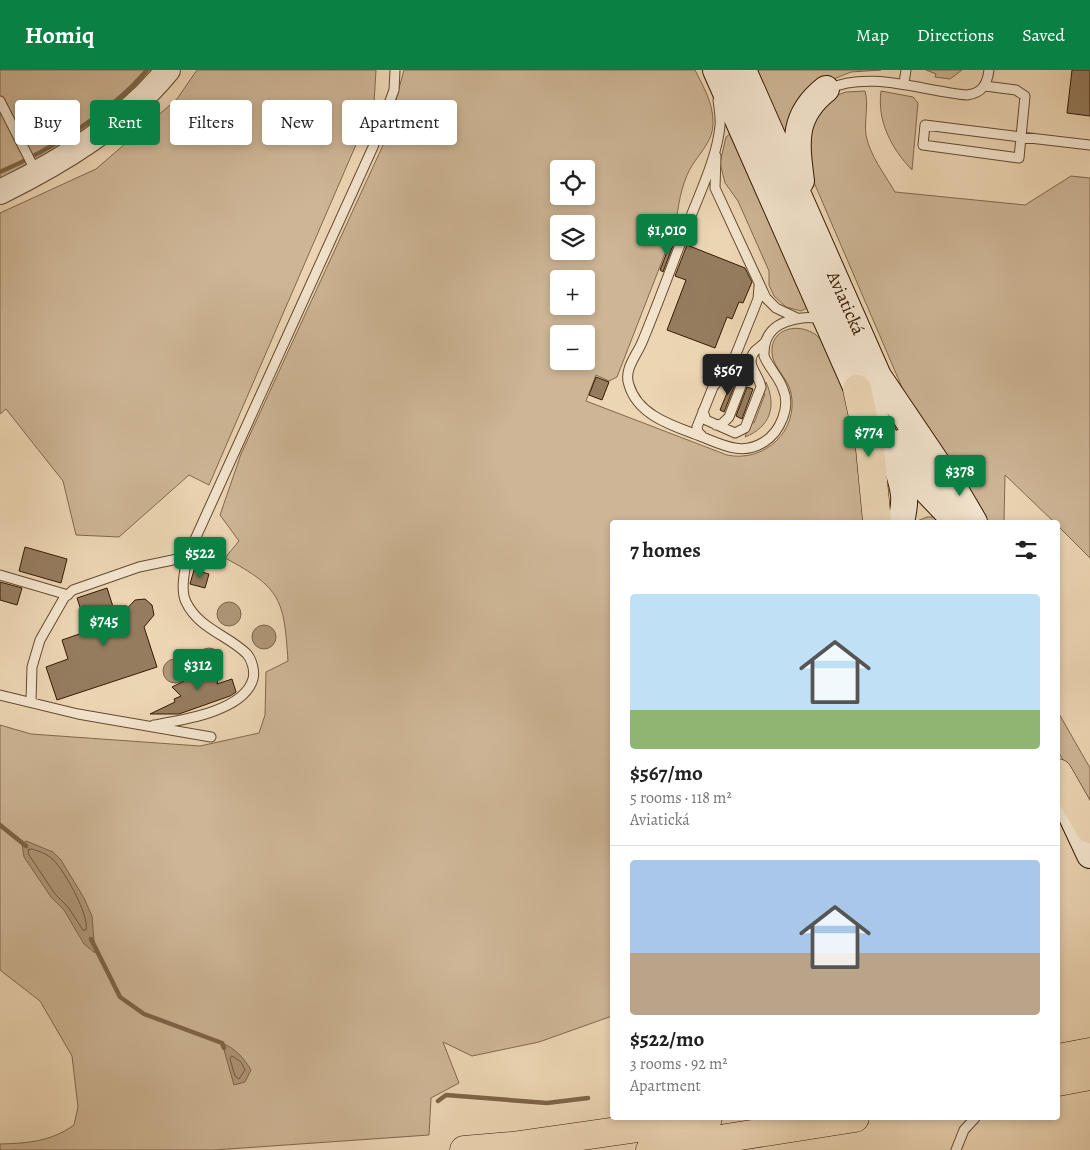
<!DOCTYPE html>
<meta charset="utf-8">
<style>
:root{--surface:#fff;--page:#f2f2f2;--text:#222;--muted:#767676;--line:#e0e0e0;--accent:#0b8043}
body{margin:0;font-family:Alegreya,serif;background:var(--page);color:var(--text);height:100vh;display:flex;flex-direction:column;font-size:19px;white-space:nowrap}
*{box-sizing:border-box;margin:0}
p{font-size:16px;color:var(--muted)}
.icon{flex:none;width:28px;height:28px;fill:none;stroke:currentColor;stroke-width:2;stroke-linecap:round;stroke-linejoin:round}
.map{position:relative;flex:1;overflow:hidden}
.details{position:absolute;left:610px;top:450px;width:450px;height:600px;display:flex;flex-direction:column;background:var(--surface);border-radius:5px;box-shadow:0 2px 8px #0003}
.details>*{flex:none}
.hud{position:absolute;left:15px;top:30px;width:475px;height:45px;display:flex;gap:10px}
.controls{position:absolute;left:550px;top:90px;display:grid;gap:10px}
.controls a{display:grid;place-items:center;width:45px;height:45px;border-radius:5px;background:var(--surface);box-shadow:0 2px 8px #0003;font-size:25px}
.price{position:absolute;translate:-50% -42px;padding:0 11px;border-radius:5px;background:var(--accent);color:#fff;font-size:16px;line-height:32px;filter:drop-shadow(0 1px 2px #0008)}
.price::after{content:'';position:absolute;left:50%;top:30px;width:15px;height:11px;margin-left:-8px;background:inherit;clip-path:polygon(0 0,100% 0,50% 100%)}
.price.on{background:#222;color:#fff}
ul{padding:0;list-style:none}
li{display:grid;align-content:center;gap:10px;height:265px;padding:0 20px}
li+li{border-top:1px solid var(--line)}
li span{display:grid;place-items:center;height:155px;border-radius:5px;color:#555}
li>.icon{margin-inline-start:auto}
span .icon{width:90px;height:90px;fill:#fffc;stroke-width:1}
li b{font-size:21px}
h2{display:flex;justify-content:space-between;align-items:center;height:60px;padding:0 20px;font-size:21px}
.tag{padding:0 18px;border-radius:5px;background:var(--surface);box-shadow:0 2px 8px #0003;font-size:18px;line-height:45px}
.tag.on{background:var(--accent);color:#fff}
header{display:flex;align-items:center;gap:30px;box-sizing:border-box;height:70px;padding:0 25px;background:var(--accent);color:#fff}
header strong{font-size:24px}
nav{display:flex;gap:28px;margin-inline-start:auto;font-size:18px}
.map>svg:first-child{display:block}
.green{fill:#cdb595;stroke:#82684b;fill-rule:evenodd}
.water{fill:#ae9676;stroke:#7e6547}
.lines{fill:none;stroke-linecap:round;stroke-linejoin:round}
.shore{stroke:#72583c;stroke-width:1}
.stream{stroke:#7e6547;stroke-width:4.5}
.building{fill:#957c5e;stroke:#361b01}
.service-casing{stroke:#644a2e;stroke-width:11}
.tertiary-casing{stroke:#644a2e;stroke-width:26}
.secondary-casing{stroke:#361b01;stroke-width:28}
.trunk-casing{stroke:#361b01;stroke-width:29}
.service{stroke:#f3e4ce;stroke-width:9}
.tertiary{stroke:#f3e4ce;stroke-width:24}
.secondary{stroke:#f3e4ce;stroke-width:26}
.trunk{stroke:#ecd5b3;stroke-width:28}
.labels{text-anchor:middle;stroke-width:4;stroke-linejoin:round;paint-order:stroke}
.street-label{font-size:18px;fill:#361b01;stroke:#f3e4ce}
</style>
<header>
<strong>Homiq</strong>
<nav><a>Map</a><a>Directions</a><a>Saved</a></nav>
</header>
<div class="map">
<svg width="1090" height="1080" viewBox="0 0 1090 1080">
<rect width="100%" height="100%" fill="#ecd5b3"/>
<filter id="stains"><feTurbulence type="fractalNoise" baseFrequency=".004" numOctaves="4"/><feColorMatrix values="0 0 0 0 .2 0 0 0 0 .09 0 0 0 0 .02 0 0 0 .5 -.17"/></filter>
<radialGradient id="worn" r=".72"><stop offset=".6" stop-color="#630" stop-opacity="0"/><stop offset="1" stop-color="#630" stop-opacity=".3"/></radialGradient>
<path class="green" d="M0,0h157l-51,48 -106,65z
M197,0h179l-2,33 -165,382 -20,-10 -70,62 -43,-2 -13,-54 -57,-72 -6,5v-201l96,-44 81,-70z
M404,0h291c8,16 18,33 18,51 1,20 -14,32 -23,48 -9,17 -12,37 -14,56l-59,152 -8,4 -13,-6 -10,26 141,54c37,8 72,-24 64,-62 -3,-15 -18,-25 -19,-40 -2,-25 27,-31 44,-18 9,7 24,38 28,49 4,15 6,31 8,45 6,31 12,62 18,93h-258v494l-73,26 -67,14 -29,-14 16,41 -28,15 -2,37 -215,15h-214v-6c28,-1 50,-2 74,-19l4,-18 -6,-51 -32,-55 -40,-31v-245l31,9 169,12 59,-13 6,-18 1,-43 22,-11c-4,-62 -7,-73 -63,-103l14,-17 -19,-26 21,-61 143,-311zM559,99h27v27h-27zM559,154h27v27h-27zM559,209h27v27h-27zM559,264h27v27h-27z
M754,0h127l-30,2 -27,11 -33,62z
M926,0h36l-12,9 -15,-2 1,-3z
M865,21c4,13 -1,30 1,44 4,21 18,38 29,57l130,13 46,-29 19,2v380l-32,-32v-4h-4l-49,-47 -1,47h-22l-66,-102 -112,-261 8,-42 25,-22 9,-3z
M881,21l32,6 5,6 -6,67c-21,-22 -35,-49 -31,-79z
M731,63l78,174 -8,4 -15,-4 -12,-11 -5,-11v-14l-31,-70 -13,-18 -5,-20 6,-26z
M766,312c11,25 4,45 -21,55l6,-15 3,1 11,-29 -3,-1z
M927,447h6l9,5h-27z
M1058,642l32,56v40l-32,-57z"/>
<path class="water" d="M217 544a12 12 0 1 1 24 0a12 12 0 1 1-24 0Z
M252 567a12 12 0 1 1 24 0a12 12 0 1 1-24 0Z
M197 590a12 12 0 1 1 24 0a12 12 0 1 1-24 0Z
M163 601a12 12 0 1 1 24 0a12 12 0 1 1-24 0Z
M26,771l27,11 8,8 23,38 8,18 3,37 -11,-9 -20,-34 -13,-13 -27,-40 -2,-13z
M222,973c14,6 22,15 29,27l-6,12 -11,3z"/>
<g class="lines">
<path class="shore" d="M32,779c6,2 13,4 18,8 12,8 40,59 36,73h-3l-15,-23 -13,-13 -26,-39 -1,-5z
M232,986l9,6 4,8 -6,9 -4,-3 -5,-17z"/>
<path class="stream" d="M0,102c49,-21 113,-61 147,-102
M0,755l26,21
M91,869l29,58 24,17 78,29 2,5
M438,1031l8,-6 101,8 41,-5"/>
</g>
<path class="building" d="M1072,0h18v46l-23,-3z
M672,169l3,1 -12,32 -3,-2z
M687,175l58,23 7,14 -9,21 -4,-1 -7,17 -5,-2 -12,31 -48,-18 19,-50 -11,-4z
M596,307l13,5 -7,18 -13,-5z
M732,311l4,1 -12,30 -4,-2z
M747,317l6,2 -11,30 -6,-3z
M25,477l42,12 -6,24 -42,-12z
M194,500l15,4 -4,14 -15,-4z
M0,512l22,6 -5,17 -17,-5z
M107,518l10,31 18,-19 10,-1 7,6 2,10 -10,12 13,40 -100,33 -11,-33 22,-8 -6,-19 26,-9 -11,-33z
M190,591l17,12 13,-3 -3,14 15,-5 4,13 -6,4 -51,18h-29l25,-12 -1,-3 7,-3 -9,-9 12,-6z"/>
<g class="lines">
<g class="service-casing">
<path id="service" d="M904,13l2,-13
M985,16l31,4 9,6 -4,41 69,8
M828,19c42,-19 94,2 139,6 15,-2 20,-10 22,-25
M718,30c1,9 3,17 2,26 -3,30 -18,62 -29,90 -16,41 -31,83 -48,124 -5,14 -20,29 -14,45 9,31 45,41 71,51 23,9 42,20 64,6 16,-10 27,-35 19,-53 -4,-12 -14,-21 -19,-33 -1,-25 15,-35 38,-38 7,-1 12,-1 19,2
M0,31l36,71
M925,55l96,12 -2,21 -96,-13z
M716,86l-1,32 51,110 10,10 21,10
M703,341l3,9 29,13 10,-5 16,-41c-2,-13 -17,-23 -6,-36 4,-4 7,-5 10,-9
M716,355l6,-1 7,-7 22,-57
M702,366l-4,-4 -1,-5 16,-40 19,-23 26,-65 1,-13
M0,505l68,20
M0,625l78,19 133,23
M31,631l1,-34 8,-27 24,-42 9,-8 66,-23 48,-10 186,-410 21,-57 1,-20
M154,655c29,-5 90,-14 99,-46 2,-8 -1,-19 -6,-25 -19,-19 -48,-25 -61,-52 -6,-12 -1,-32 1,-45
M956,1080l8,-20 11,-12"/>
</g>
<g class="tertiary-casing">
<path id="tertiary" d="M0,122c61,-30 124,-68 168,-122"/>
</g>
<g class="secondary-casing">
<path id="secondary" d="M716,0l141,319c17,21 44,79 47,106 1,10 -1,18 -3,27
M743,0l135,306 79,117 17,29
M801,111c-5,-39 -9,-65 25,-92
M903,372l25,50 21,22
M1068,738l22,47"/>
</g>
<g class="trunk-casing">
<path id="trunk" d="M857,319l13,60 7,73
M1058,703l32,56
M1058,988l32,-6
M1058,1012l32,-6
M464,1080l48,-4 196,-28
M650,1080l205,-32"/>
</g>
<use href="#service" class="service"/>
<use href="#tertiary" class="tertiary"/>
<use href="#secondary" class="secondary"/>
<use href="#trunk" class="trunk"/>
</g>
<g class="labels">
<g class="street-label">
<text transform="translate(846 233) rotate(66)" y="6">Aviatická</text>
</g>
</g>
<rect width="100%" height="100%" filter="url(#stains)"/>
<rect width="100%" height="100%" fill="url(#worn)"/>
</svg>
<div class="controls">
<a><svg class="icon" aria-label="locate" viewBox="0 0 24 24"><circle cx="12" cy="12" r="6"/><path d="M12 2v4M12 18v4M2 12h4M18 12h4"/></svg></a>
<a><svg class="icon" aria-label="layers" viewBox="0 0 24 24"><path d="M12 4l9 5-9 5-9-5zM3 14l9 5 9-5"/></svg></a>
<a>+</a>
<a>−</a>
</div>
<b class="price" style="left:667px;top:186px">$1,010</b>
<b class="price on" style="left:728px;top:326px">$567</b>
<b class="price" style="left:869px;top:388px">$774</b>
<b class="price" style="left:960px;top:427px">$378</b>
<b class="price" style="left:200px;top:509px">$522</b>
<b class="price" style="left:104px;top:577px">$745</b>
<b class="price" style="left:198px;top:621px">$312</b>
<div class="hud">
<a class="tag">Buy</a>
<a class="tag on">Rent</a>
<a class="tag">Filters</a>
<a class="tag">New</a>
<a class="tag">Apartment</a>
</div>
<section class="details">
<h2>7 homes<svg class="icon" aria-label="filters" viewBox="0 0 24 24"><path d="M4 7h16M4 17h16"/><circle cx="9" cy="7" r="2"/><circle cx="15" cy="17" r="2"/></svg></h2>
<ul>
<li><span style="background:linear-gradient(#bfe0f5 75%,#8fb573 0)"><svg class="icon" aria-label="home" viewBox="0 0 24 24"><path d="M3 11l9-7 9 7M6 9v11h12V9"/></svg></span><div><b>$567/mo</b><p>5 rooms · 118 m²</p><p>Aviatická</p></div></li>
<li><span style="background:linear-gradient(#a9c7e8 60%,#b9a48a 0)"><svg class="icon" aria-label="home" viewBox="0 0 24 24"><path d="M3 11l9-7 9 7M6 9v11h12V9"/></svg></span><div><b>$522/mo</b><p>3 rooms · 92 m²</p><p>Apartment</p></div></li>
</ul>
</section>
</div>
